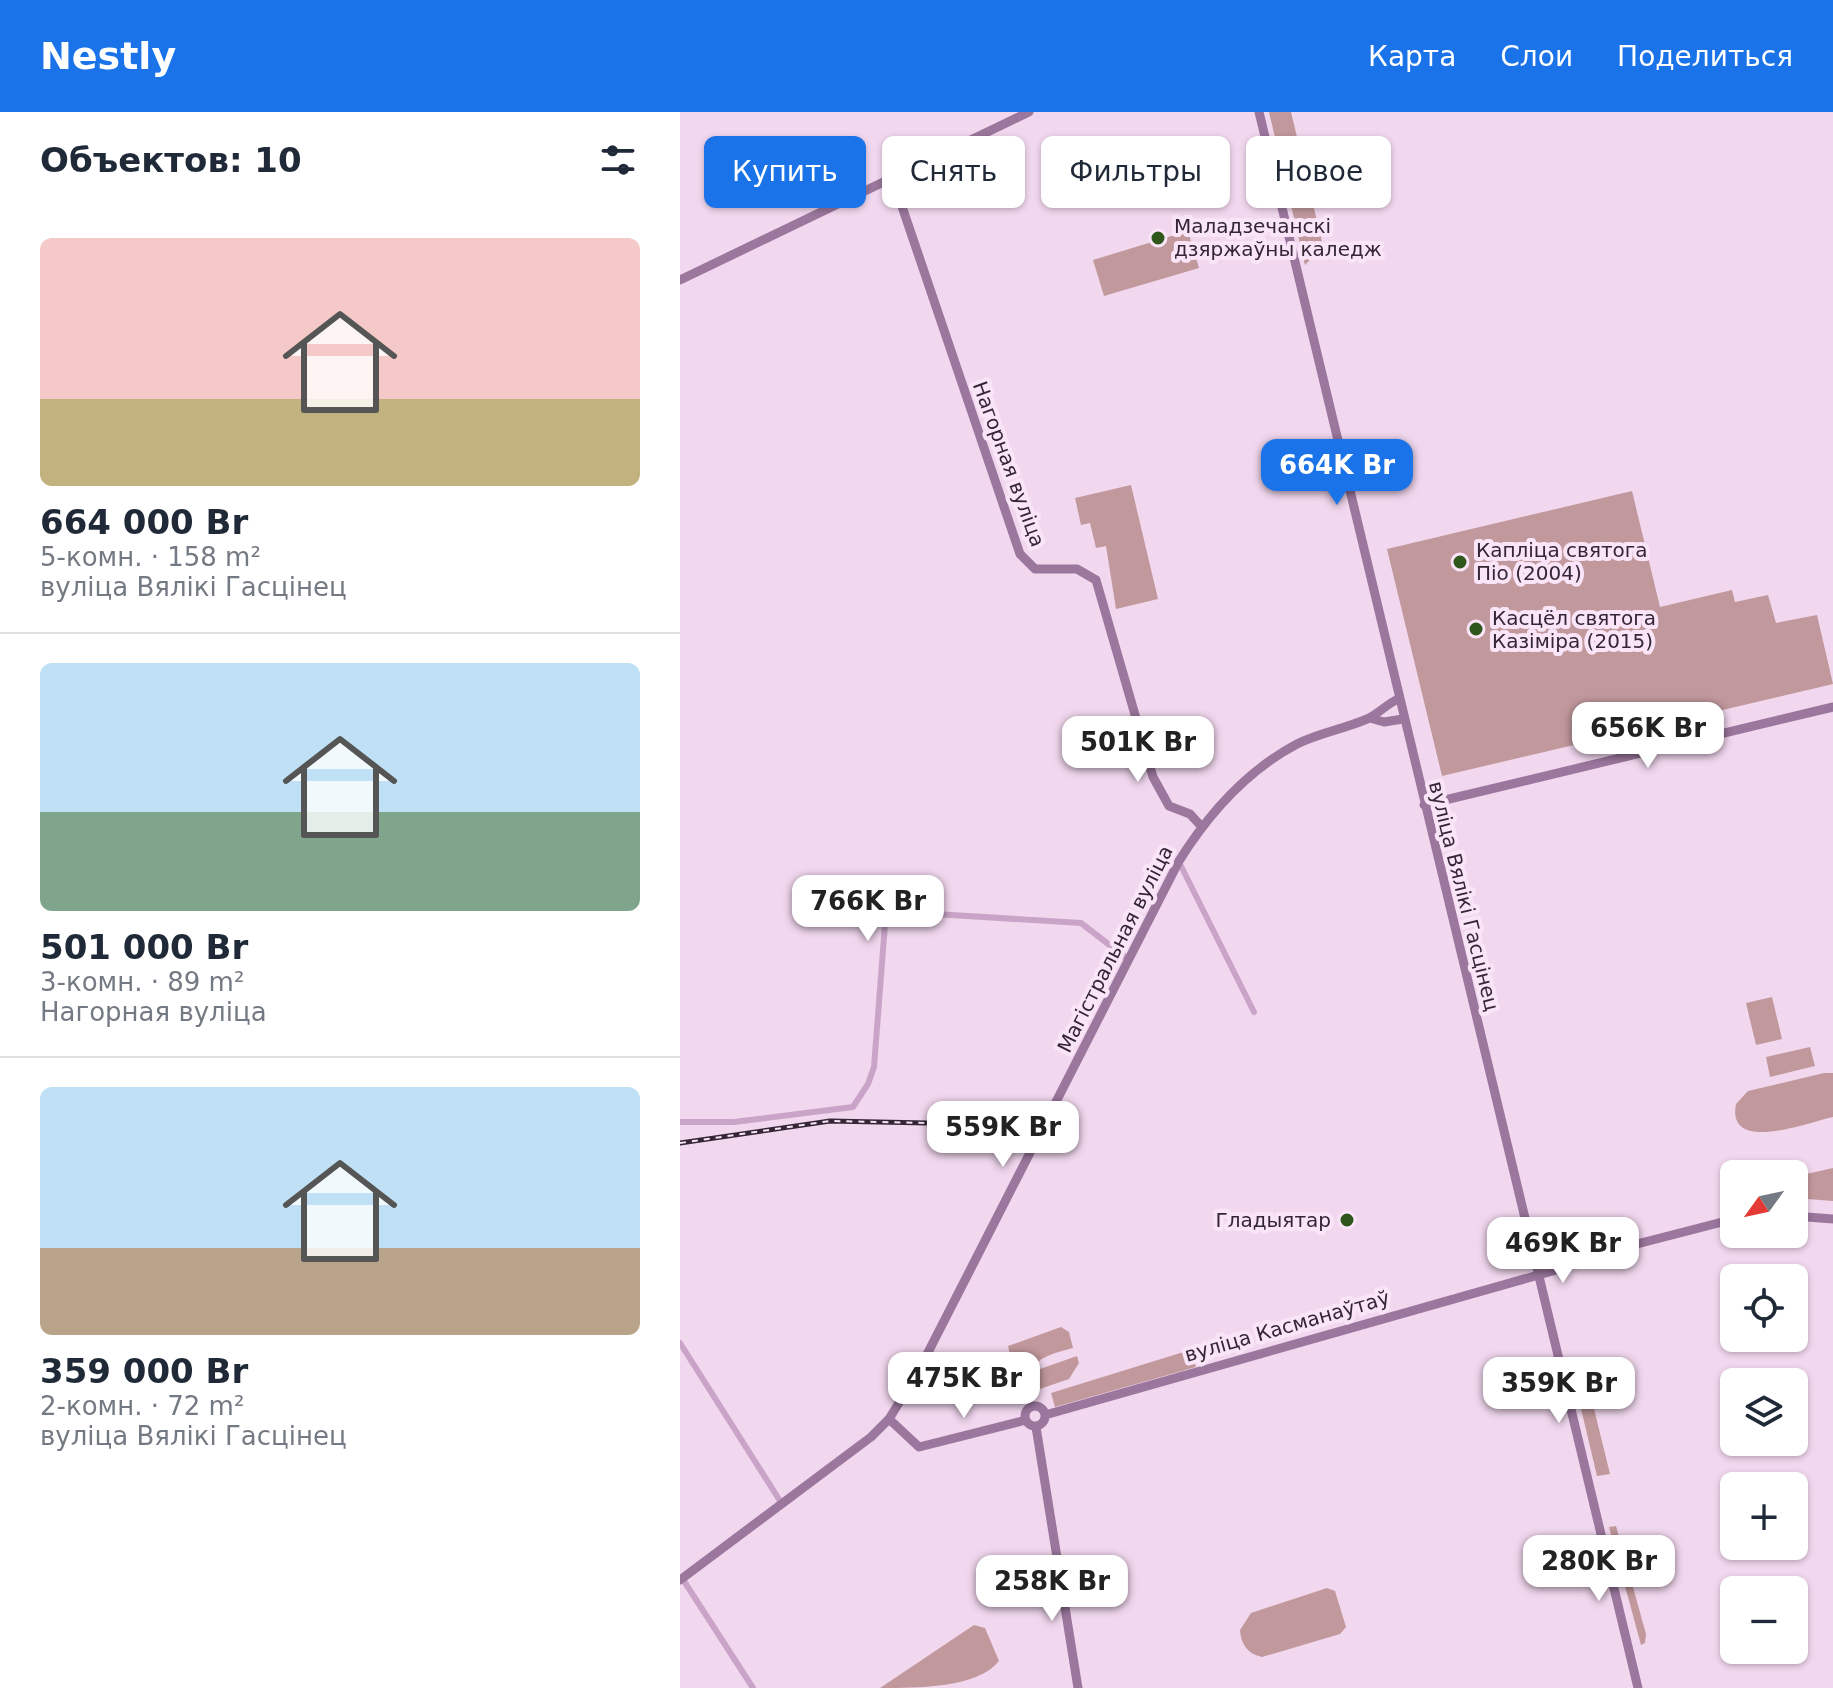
<!DOCTYPE html>
<html lang="ru">
<meta charset="utf-8">
<style>
:root{--surface:#fff;--page:#f6f6f7;--text:#1f2937;--muted:#747a83;--line:#e0e1e3;--accent:#1a73e8}
body{margin:0;font-family:"DejaVu Sans",sans-serif;background:var(--page);color:var(--text);height:100vh;display:flex;flex-direction:column;font-size:30px;white-space:nowrap}
*{box-sizing:border-box;margin:0}
p{font-size:26px;color:var(--muted)}
.icon{flex:none;width:44px;height:44px;fill:none;stroke:currentColor;stroke-width:2;stroke-linecap:round;stroke-linejoin:round}
.map{position:relative;flex:1;overflow:hidden}
.side{display:flex;flex-direction:column;background:var(--surface);width:680px}
.side>*{flex:none}
.top-card{position:absolute;left:24px;top:24px;width:760px;height:72px;display:flex;gap:16px}
.needle{width:52px;rotate:237deg}
.buttons{position:absolute;left:1040px;top:1048px;display:grid;gap:16px}
.buttons a{display:grid;place-items:center;width:88px;height:88px;border-radius:12px;background:var(--surface);box-shadow:0 2px 6px #0004;font-size:40px}
.price{position:absolute;translate:-50% -68px;padding:0 18px;border-radius:16px;background:#fff;color:#222;font-size:26px;line-height:52px;filter:drop-shadow(0 2px 4px #0008)}
.price::after{content:'';position:absolute;left:50%;top:48px;width:24px;height:18px;margin-left:-12px;background:inherit;clip-path:polygon(0 0,100% 0,50% 100%)}
.price.on{background:var(--accent);color:#fff}
ul{padding:0;list-style:none}
li{display:grid;align-content:center;gap:16px;height:424px;padding:0 40px}
li+li{border-top:2px solid var(--line)}
li span{display:grid;place-items:center;height:248px;border-radius:12px;color:#555}
li>.icon{margin-inline-start:auto}
span .icon{width:144px;height:144px;fill:#fffc;stroke-width:1}
li b{font-size:34px}
h2{display:flex;justify-content:space-between;align-items:center;height:96px;padding:0 40px;font-size:34px}
.pill{padding:0 28px;border-radius:12px;background:var(--surface);box-shadow:0 2px 6px #0004;font-size:28px;line-height:72px}
.pill.on{background:var(--accent);color:#fff}
header{display:flex;align-items:center;gap:48px;box-sizing:border-box;height:112px;padding:0 40px;background:var(--accent);color:#fff}
header strong{font-size:38px}
nav{display:flex;gap:44px;margin-inline-start:auto;font-size:28px}
main{display:flex;flex:1;min-height:0}
.map>svg:first-child{display:block}
.green{fill:#c1989c}
.lines{fill:none;stroke-linecap:round;stroke-linejoin:round}
.street{stroke:#caa4c8;stroke-width:6}
.secondary{stroke:#9b769d;stroke-width:9}
.rail-casing{stroke:#342635;stroke-width:5}
.rail{stroke:#f9e5f7;stroke-width:2;stroke-dasharray:6;stroke-linecap:butt}
.poi-dot{fill:#30571b;stroke:#f9e5f7;stroke-width:3}
.labels{text-anchor:middle;stroke-width:8;stroke-linejoin:round;paint-order:stroke}
.poi-label{font-size:20px;fill:#342635;stroke:#f9e5f7;text-anchor:start}
.street-label{font-size:20px;fill:#342635;stroke:#f9e5f7}
</style>
<header>
<strong>Nestly</strong>
<nav><a>Карта</a><a>Слои</a><a>Поделиться</a></nav>
</header>
<main>
<section class="side">
<h2>Объектов: 10<svg class="icon" aria-label="filters" viewBox="0 0 24 24"><path d="M4 7h16M4 17h16"/><circle cx="9" cy="7" r="2"/><circle cx="15" cy="17" r="2"/></svg></h2>
<ul>
<li><span style="background:linear-gradient(#f6c9c9 65%,#c2b280 0)"><svg class="icon" aria-label="home" viewBox="0 0 24 24"><path d="M3 11l9-7 9 7M6 9v11h12V9"/></svg></span><div><b>664 000 Br</b><p>5-комн. · 158 m²</p><p>вуліца Вялікі Гасцінец</p></div></li>
<li><span style="background:linear-gradient(#bfe0f5 60%,#7fa58c 0)"><svg class="icon" aria-label="home" viewBox="0 0 24 24"><path d="M3 11l9-7 9 7M6 9v11h12V9"/></svg></span><div><b>501 000 Br</b><p>3-комн. · 89 m²</p><p>Нагорная вуліца</p></div></li>
<li><span style="background:linear-gradient(#bfe0f5 65%,#b9a48a 0)"><svg class="icon" aria-label="home" viewBox="0 0 24 24"><path d="M3 11l9-7 9 7M6 9v11h12V9"/></svg></span><div><b>359 000 Br</b><p>2-комн. · 72 m²</p><p>вуліца Вялікі Гасцінец</p></div></li>
</ul>
</section>
<div class="map">
<svg width="1153" height="1576" viewBox="0 0 1153 1576">
<rect width="100%" height="100%" fill="#f2d8ef"/>
<path class="green" d="M589,0h22l32,134 -18,19z
M508,119l11,37 -95,28 -11,-36z
M451,373l27,114 -42,10 -10,-63 -10,2 -6,-25 -9,2 -6,-27z
M952,379l28,116 72,-17 3,12 33,-7 8,28 41,-8 16,69 -391,92 -55,-227z
M1092,885l10,42 -26,6 -10,-42z
M1130,935l5,19 -45,11 -4,-20z
M1144,961h9v44c-24,5 -107,38 -97,-13l12,-13z
M1153,1056v33l-39,-3v-10l10,-2 -2,-11z
M381,1215l8,5 4,16c-26,7 -46,11 -45,42l-10,3 -10,-47z
M510,1238l6,17 -141,40 -4,-14z
M397,1244l2,7 -10,16 -32,11 3,-21z
M889,1246l18,22 23,94 -13,2z
M936,1414l30,108 -1,9 -4,2 -32,-118z
M647,1476l8,3 11,36 -6,7 -78,23c-14,-3 -21,-12 -22,-27l11,-17z
M294,1513l11,3 14,33c-21,27 -82,27 -119,27z"/>
<g class="lines">
<path class="street" d="M499,750l75,150
M0,1010h54l119,-15 15,-23 6,-17 12,-156 195,12 48,37
M0,1231l102,161
M2,1466l71,110"/>
<path class="secondary" d="M579,0l379,1576
M213,68l127,374 15,15h42l19,11 57,197 16,29 21,8 11,12
M0,168l349,-168
M690,606l14,4 19,-3
M744,693l409,-98
M1114,1104l39,3
M891,1149l163,-42
M345 1304a10 10 0 1 1 20 0a10 10 0 1 1-20 0Z
M365,1303l511,-145 19,-10
M209,1307l30,28 107,-27
M356,1315l42,261
M0,1468l191,-143 18,-18 29,-47 261,-511c30,-48 67,-90 118,-117 22,-11 47,-15 70,-25 11,-5 20,-15 31,-20"/>
<g class="rail-casing">
<path id="rail" d="M265,1001l33,-2
M0,1031l150,-22 146,3"/>
</g>
<use href="#rail" class="rail"/>
</g>
<g class="poi-dot">
<circle cx="478" cy="126" r="8"/>
<circle cx="780" cy="450" r="8"/>
<circle cx="796" cy="517" r="8"/>
<circle cx="667" cy="1108" r="8"/>
</g>
<g class="labels">
<g class="poi-label">
<text x="494" y="121">Маладзечанскі<tspan x="494" dy="23">дзяржаўны каледж</tspan></text>
<text x="796" y="445">Капліца святога<tspan x="796" dy="23">Піо (2004)</tspan></text>
<text x="812" y="513">Касцёл святога<tspan x="812" dy="23">Казіміра (2015)</tspan></text>
<text x="651" y="1115" text-anchor="end">Гладыятар</text>
</g>
<g class="street-label">
<text transform="translate(329 352) rotate(70)" y="7">Нагорная вуліца</text>
<text transform="translate(784 784) rotate(76)" y="7">вуліца Вялікі Гасцінец</text>
<text transform="translate(435 837) rotate(-63)" y="7">Магістральная вуліца</text>
<text transform="translate(607 1214) rotate(-16)" y="7">вуліца Касманаўтаў</text>
</g>
</g>
</svg>
<div class="buttons">
<a><svg class="needle" viewBox="-14 -14 28 28"><path d="M0-13l5 13h-10z" fill="#e53935"/><path d="M0 13l5-13h-10z" fill="#747a83"/></svg></a>
<a><svg class="icon" aria-label="locate" viewBox="0 0 24 24"><circle cx="12" cy="12" r="6"/><path d="M12 2v4M12 18v4M2 12h4M18 12h4"/></svg></a>
<a><svg class="icon" aria-label="layers" viewBox="0 0 24 24"><path d="M12 4l9 5-9 5-9-5zM3 14l9 5 9-5"/></svg></a>
<a>+</a>
<a>−</a>
</div>
<b class="price on" style="left:657px;top:395px">664K Br</b>
<b class="price" style="left:968px;top:658px">656K Br</b>
<b class="price" style="left:458px;top:672px">501K Br</b>
<b class="price" style="left:188px;top:831px">766K Br</b>
<b class="price" style="left:323px;top:1057px">559K Br</b>
<b class="price" style="left:883px;top:1173px">469K Br</b>
<b class="price" style="left:284px;top:1308px">475K Br</b>
<b class="price" style="left:879px;top:1313px">359K Br</b>
<b class="price" style="left:919px;top:1491px">280K Br</b>
<b class="price" style="left:372px;top:1511px">258K Br</b>
<div class="top-card">
<a class="pill on">Купить</a>
<a class="pill">Снять</a>
<a class="pill">Фильтры</a>
<a class="pill">Новое</a>
</div>
</div>
</main>
